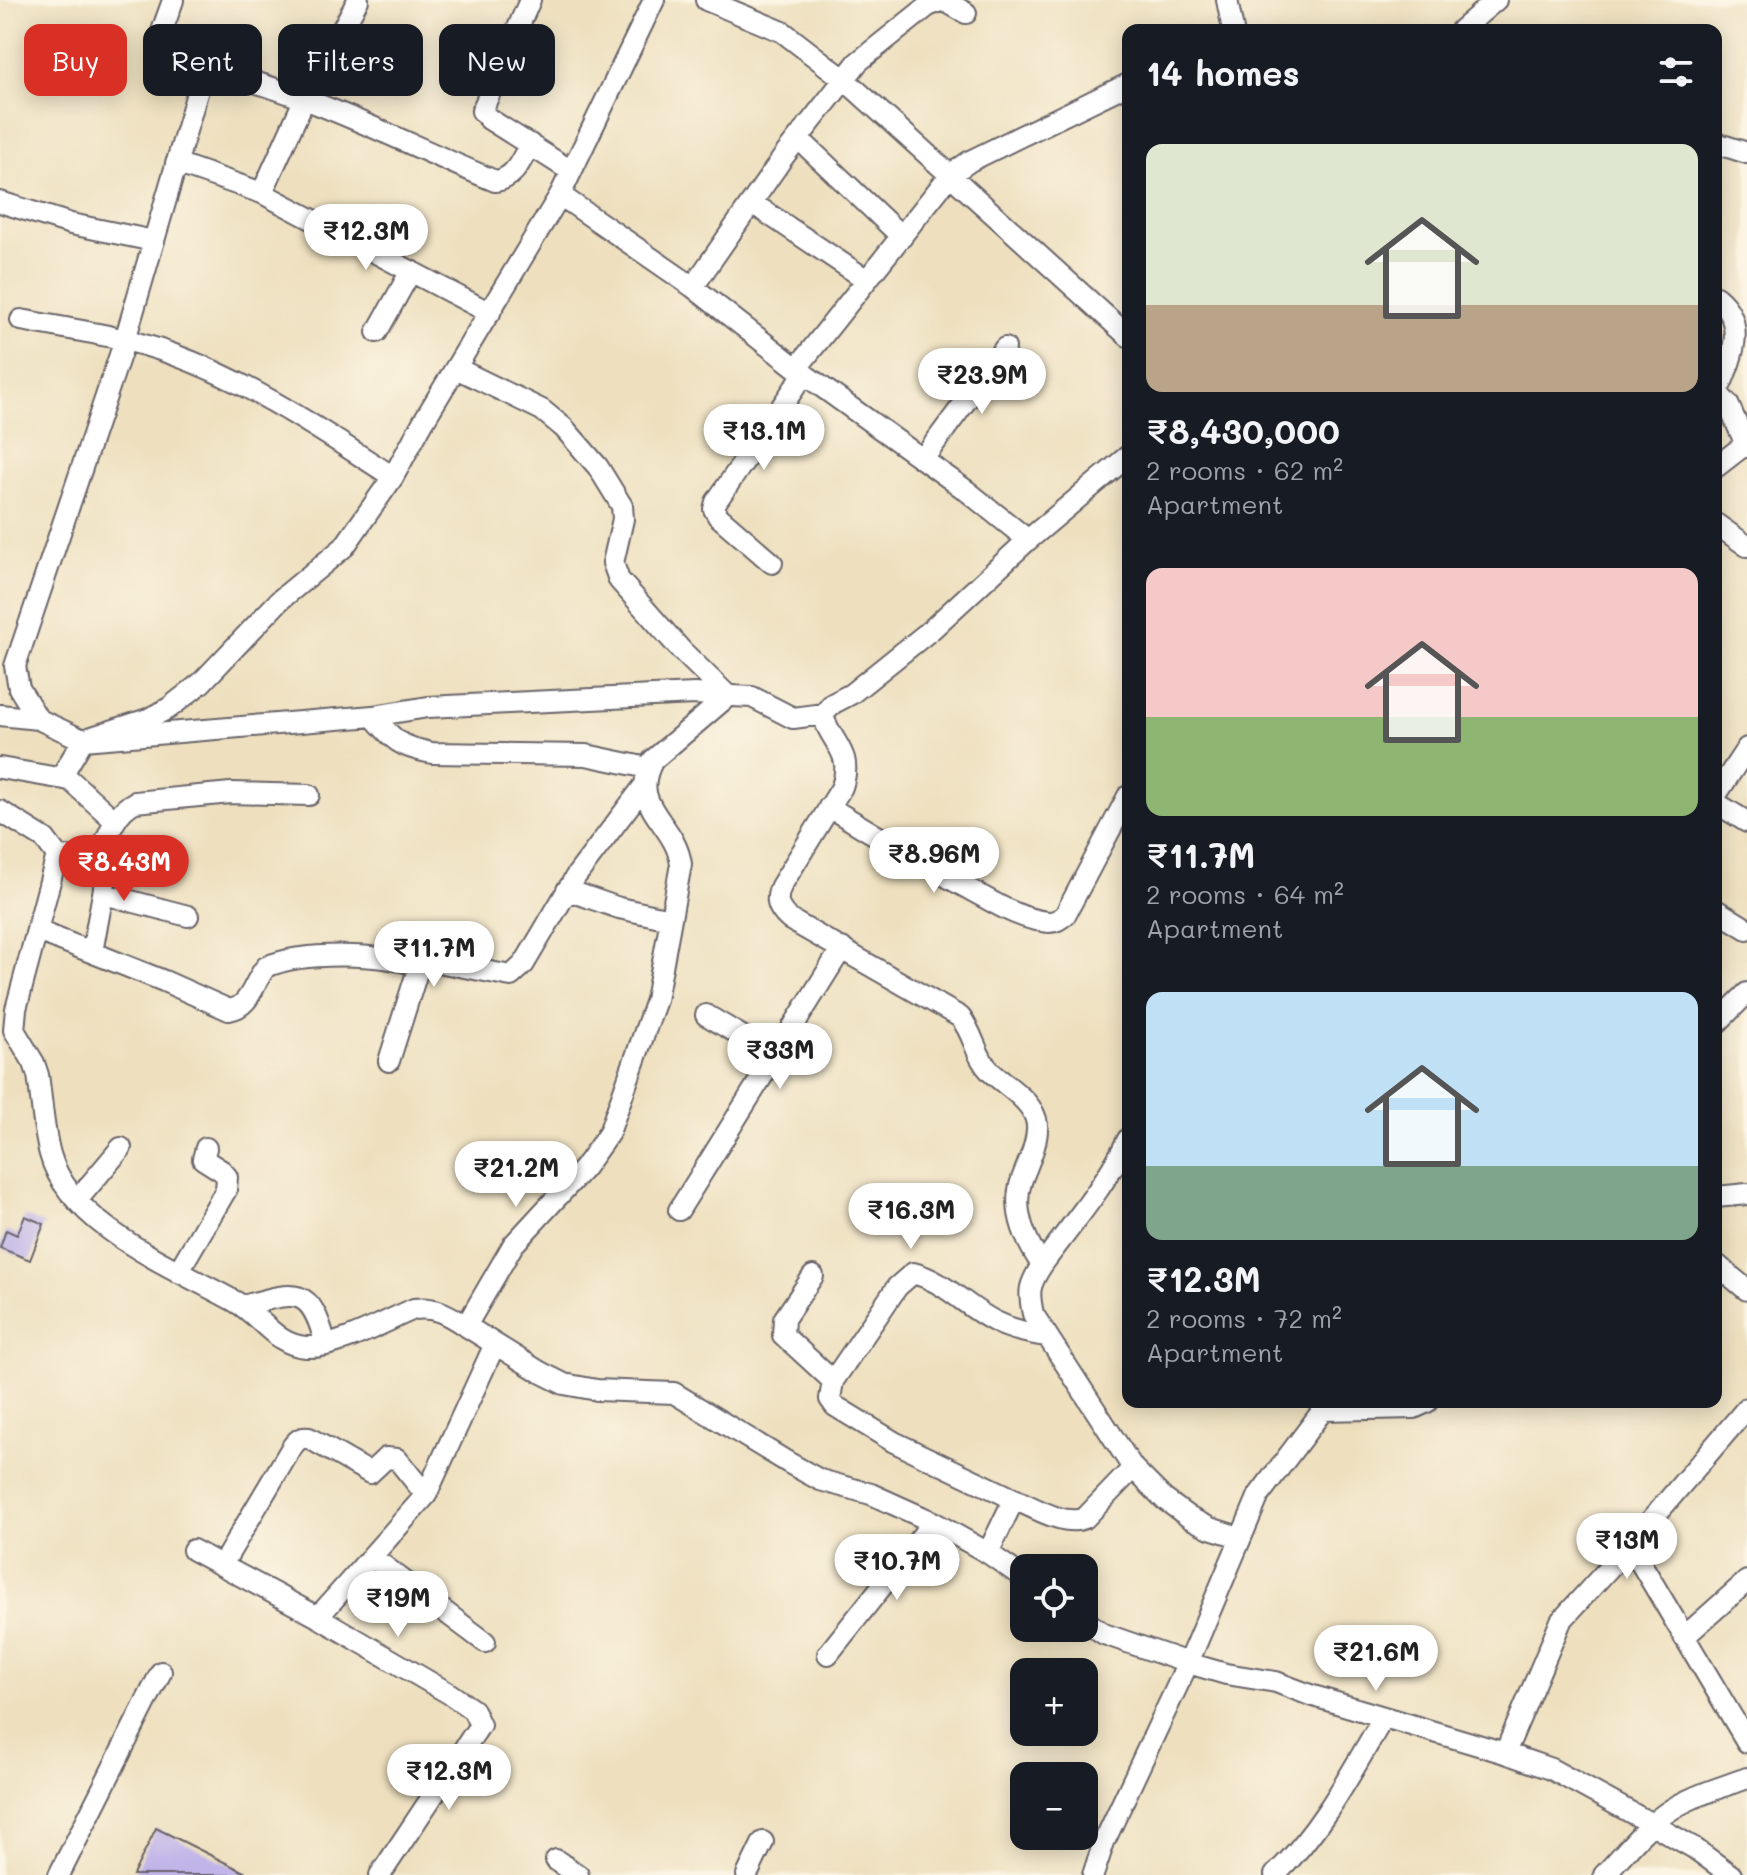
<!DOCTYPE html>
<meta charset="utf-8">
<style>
:root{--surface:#171b24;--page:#242831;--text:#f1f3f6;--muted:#9ea1a6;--accent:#d93025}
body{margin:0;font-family:Mali,sans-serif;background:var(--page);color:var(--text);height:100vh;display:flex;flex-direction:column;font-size:30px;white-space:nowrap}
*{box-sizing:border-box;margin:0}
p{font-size:26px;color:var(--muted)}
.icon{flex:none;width:44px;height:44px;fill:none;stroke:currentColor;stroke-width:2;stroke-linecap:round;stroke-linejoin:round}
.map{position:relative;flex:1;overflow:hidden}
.sheet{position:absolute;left:1122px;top:24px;width:600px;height:1384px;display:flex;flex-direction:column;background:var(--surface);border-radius:16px;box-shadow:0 4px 20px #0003}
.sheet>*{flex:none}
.banner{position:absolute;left:24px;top:24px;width:760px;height:72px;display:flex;gap:16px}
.buttons{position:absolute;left:1010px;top:1554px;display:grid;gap:16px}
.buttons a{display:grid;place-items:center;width:88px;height:88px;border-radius:16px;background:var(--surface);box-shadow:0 4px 20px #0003;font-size:40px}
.price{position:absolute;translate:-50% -68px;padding:0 18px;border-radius:28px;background:#fff;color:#222;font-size:26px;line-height:52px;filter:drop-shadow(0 2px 4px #0008)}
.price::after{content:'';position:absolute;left:50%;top:48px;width:24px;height:18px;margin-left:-12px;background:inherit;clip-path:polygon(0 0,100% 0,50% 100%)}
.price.current{background:var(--accent);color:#fff}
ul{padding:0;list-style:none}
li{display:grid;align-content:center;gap:16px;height:424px;padding:0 24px}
li span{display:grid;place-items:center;height:248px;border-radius:16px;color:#555}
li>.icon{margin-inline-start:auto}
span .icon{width:144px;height:144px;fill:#fffc;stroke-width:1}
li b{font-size:34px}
h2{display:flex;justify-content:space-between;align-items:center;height:96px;padding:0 24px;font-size:34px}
.chip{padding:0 28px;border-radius:16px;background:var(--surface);box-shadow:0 4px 20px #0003;font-size:28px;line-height:72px}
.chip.current{background:var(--accent);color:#fff}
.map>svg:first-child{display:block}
.building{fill:#c0b4e9}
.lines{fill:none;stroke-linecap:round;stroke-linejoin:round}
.street-casing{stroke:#696469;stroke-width:24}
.street{stroke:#fff;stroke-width:20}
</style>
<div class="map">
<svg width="1747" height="1875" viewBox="0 0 1747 1875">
<rect width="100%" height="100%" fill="#fcf5e5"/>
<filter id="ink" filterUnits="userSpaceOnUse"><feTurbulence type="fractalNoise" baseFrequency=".0125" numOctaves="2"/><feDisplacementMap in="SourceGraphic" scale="16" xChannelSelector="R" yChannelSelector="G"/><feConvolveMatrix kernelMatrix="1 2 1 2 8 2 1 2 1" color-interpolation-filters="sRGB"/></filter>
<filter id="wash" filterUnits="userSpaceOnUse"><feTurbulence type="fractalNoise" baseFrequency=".006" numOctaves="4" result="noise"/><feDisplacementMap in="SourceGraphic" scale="32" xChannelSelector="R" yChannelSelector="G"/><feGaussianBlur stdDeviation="1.8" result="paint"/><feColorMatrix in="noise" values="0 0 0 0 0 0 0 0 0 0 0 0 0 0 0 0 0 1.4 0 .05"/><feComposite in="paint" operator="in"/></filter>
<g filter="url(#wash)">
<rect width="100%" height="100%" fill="#eee0bf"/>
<g id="blocks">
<path class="building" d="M25,1216l19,8 -14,36 -30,-12 6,-18 11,5z
M156,1828l94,47h-117z"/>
</g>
</g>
<g filter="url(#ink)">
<use href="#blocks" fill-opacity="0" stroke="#696469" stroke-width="2"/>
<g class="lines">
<g class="street-casing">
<path id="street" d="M530,0l-48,111 7,8 82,52
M706,0l77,32 62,48 283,256
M943,0l23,13
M1227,0l6,30
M1461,30l35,-30
M204,69c103,22 195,72 291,112 20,-2 26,-21 35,-37
M798,138l104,99
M1716,143l31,10
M176,163l86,30 228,120
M262,193l43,-95 53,-98
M560,195l133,92 111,87 163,117 61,49
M0,202l71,22 83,17
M752,203l115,77
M693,287l91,-131 74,-94 70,-56 15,-6
M1716,297c31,25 18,59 1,96
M21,320c51,10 103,16 151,34 80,29 150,77 221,123
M377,332l34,-61
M456,368l86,42 22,18 34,39 24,39 1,13 -10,44 6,17 62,70 47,46 -75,64c-26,47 22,61 28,104l-25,136 -47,133 -25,35 -71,77 -47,81 74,46 24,12 33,6 77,3 115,70 31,17 51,14 62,28 55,31 36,25
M797,368l153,-193 20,-14 158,-77
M1716,392l12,12 19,43
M1128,456l-100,84 -96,89 -81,65 -19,10 -8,10v5c10,27 29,34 18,68l-61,99c-6,14 -4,22 8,33l171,98c14,16 15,39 30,54 15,15 45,30 47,54 1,18 -9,38 -15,54 -11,30 3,61 20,86 -13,20 -14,26 -9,49l100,154 31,31 26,19 20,10 29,9
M923,459l82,-111
M1716,467l31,-24
M1716,524l31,22
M772,563l-54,-47 -4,-7 2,-7 88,-128
M0,715l38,4 45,21 290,-24 55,-9 266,-13 58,3 41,21 31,-4
M373,716c21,25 27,31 59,37l154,2 62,13
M38,719l-19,-31 -4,-22 110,-326 79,-271c-9,-2 -38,-7 -43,-13 -8,-9 9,-45 12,-56
M0,768l70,12 45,41
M61,777l22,-37 65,-21 21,-11 32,-25 79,-83 64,-53 49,-70 30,-55 137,-227 94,-195
M1716,795l31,-47
M1716,803l31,19
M829,807c46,28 92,56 140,82 24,13 51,31 80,33 7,0 11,-3 16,-7l63,-119
M0,811l45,28 12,16 -41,154 -2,21 20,33 4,12c4,26 5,54 12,79 20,73 126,114 186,148 25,14 39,43 70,45 31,2 79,-26 108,-38 22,-3 34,6 52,17
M57,855l39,8c11,-21 16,-50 39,-61l96,-9 78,2
M567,890l52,18 51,11
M104,894l84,22
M1716,910l31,19
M38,931l126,50 65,29c22,-3 24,-28 37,-43 37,-16 115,-14 153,-1
M92,952l13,-69 -9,-20
M706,1015l70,41
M1716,1024l31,-31
M389,1061l30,-95 5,-4 9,-1 78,15 13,-12 52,-88 68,-90
M1716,1197l31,-3
M78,1199l43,-51
M679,1210l163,-262
M1716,1264l31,26
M1042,1265c30,-41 64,-80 86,-126
M178,1272l48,-82 1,-13 -5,-6 -19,-12 3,-11
M813,1276l-29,43 -1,16 50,46 -3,18 5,7 59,36 120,57 -26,54
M243,1306c54,-15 67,-21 83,39
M833,1381l64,-94 16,-14c32,8 54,35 83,49 16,8 32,11 50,14
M1014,1499c19,8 51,28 71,19l48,-50
M1630,1545l117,197
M193,1550l125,67
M372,1557l113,85
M222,1565l70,-118c5,-7 8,-10 17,-9l61,35 16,-15 11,1 29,36
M1084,1620l20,14 84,29 38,11 50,8 34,13 195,58 46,16 101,55 42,24 37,27
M1684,1637l63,-56
M828,1654l105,-132
M1505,1753l56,-132 69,-76 117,-137
M556,1860l22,15
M59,1875l102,-203
M380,1875l100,-150 -7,-15 -23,-16 -132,-77 108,-122 69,-151
M747,1875l16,-33
M1093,1875l11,-33 84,-179 71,-168 64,-85 91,-2 13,-6
M1275,1875c47,-46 75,-100 108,-157
M1604,1875c20,-21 38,-45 62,-62 24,-17 54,-25 81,-35"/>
</g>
<use href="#street" class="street"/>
</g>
</g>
</svg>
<div class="buttons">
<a><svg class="icon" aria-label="locate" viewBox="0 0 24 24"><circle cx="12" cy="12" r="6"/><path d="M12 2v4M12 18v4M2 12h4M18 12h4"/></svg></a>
<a>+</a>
<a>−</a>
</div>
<b class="price" style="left:366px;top:272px">₹12.3M</b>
<b class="price" style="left:982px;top:416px">₹23.9M</b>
<b class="price" style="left:764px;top:472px">₹13.1M</b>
<b class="price" style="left:934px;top:895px">₹8.96M</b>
<b class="price current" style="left:124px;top:903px">₹8.43M</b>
<b class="price" style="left:434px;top:989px">₹11.7M</b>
<b class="price" style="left:780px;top:1091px">₹33M</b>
<b class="price" style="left:516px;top:1209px">₹21.2M</b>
<b class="price" style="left:911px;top:1251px">₹16.3M</b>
<b class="price" style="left:1627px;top:1581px">₹13M</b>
<b class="price" style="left:897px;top:1602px">₹10.7M</b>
<b class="price" style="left:398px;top:1639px">₹19M</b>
<b class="price" style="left:1376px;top:1693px">₹21.6M</b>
<b class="price" style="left:449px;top:1812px">₹12.3M</b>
<div class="banner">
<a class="chip current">Buy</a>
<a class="chip">Rent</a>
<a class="chip">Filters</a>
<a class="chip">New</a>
</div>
<section class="sheet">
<h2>14 homes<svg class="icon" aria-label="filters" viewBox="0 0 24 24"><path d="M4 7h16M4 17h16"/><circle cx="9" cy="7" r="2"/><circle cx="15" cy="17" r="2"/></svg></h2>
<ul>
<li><span style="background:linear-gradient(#dfe7d0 65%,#b9a48a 0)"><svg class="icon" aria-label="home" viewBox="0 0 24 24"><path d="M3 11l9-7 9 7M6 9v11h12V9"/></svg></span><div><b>₹8,430,000</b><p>2 rooms · 62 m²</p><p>Apartment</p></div></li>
<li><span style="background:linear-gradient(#f6c9c9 60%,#8fb573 0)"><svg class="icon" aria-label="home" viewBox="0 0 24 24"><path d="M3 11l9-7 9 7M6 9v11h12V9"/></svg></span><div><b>₹11.7M</b><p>2 rooms · 64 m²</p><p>Apartment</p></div></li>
<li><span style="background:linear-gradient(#bfe0f5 70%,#7fa58c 0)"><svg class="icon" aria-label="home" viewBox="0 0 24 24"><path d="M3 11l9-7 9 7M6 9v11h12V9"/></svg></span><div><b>₹12.3M</b><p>2 rooms · 72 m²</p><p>Apartment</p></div></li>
</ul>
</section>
</div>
